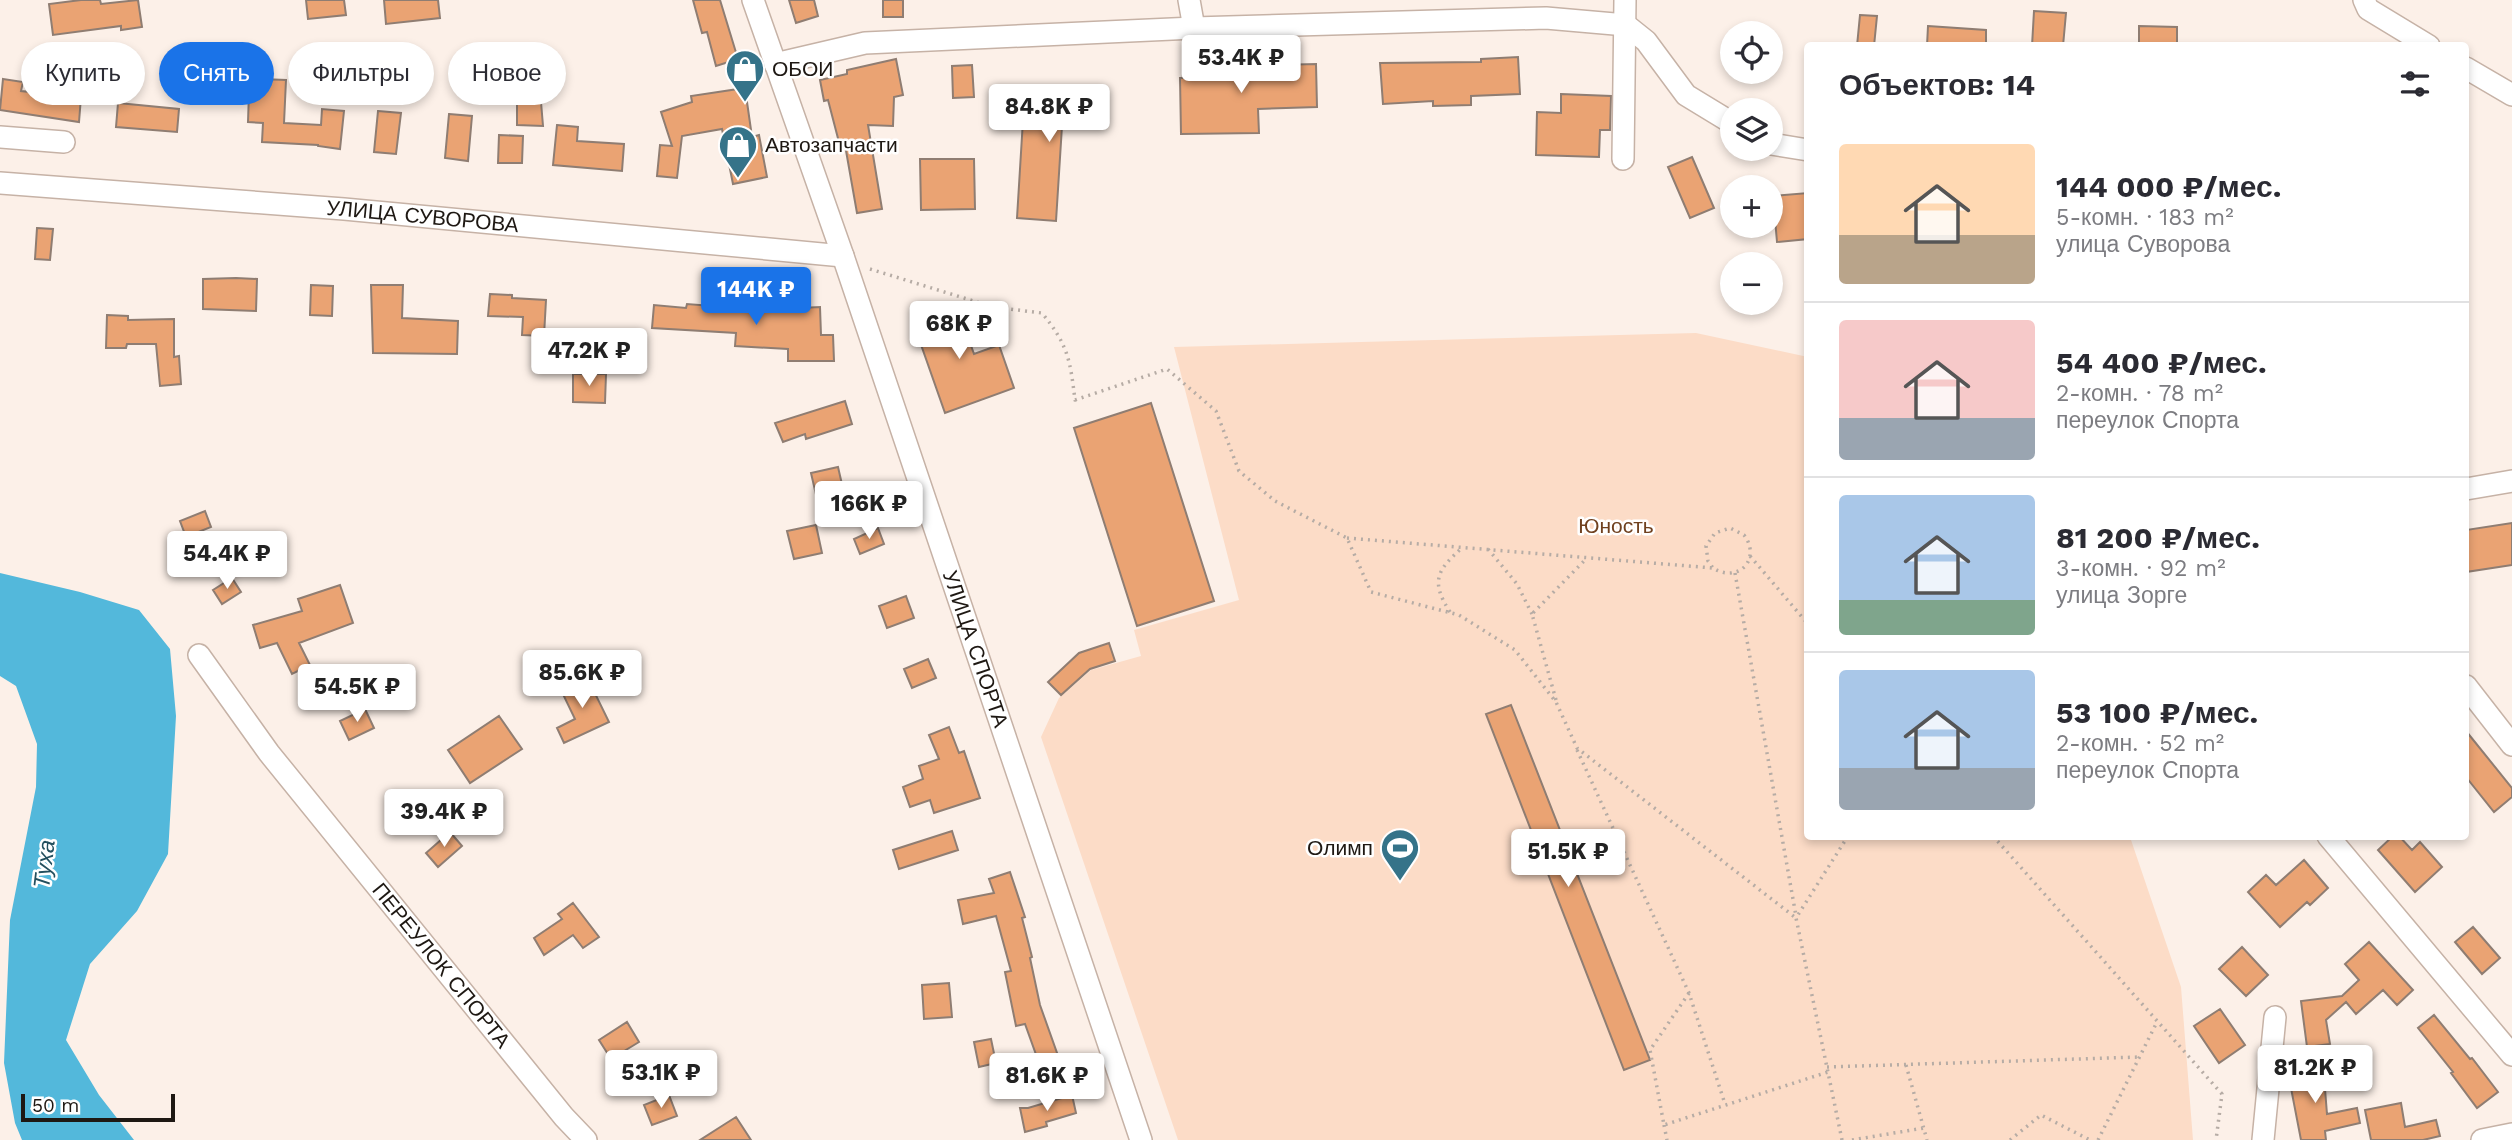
<!DOCTYPE html>
<html lang="ru">
<meta charset="utf-8">
<style>
:root{--surface:#fff;--page:#f2f2f3;--text:#2b2b33;--muted:#7c7c81;--line:#e1e1e2;--accent:#1a73e8}
body{margin:0;font-family:"Work Sans",sans-serif;background:var(--page);color:var(--text);height:100vh;display:flex;flex-direction:column;font-size:26px;white-space:nowrap}
*{box-sizing:border-box;margin:0}
p{font-size:23px;color:var(--muted)}
.icon{flex:none;width:38px;height:38px;fill:none;stroke:currentColor;stroke-width:2;stroke-linecap:round;stroke-linejoin:round}
.map{position:relative;flex:1;overflow:hidden}
.side{position:absolute;left:1804px;top:42px;width:665px;height:798px;display:flex;flex-direction:column;background:var(--surface);border-radius:7px;box-shadow:0 4px 10px #0003}
.side>*{flex:none}
.top-card{position:absolute;left:21px;top:42px;width:665px;height:63px;display:flex;gap:14px}
.fabs{position:absolute;left:1720px;top:21px;display:grid;gap:14px}
.fabs a{display:grid;place-items:center;width:63px;height:63px;border-radius:50%;background:var(--surface);box-shadow:0 4px 10px #0003;font-size:35px}
.scale{position:absolute;left:21px;bottom:18px;width:154px;box-sizing:border-box;padding-left:7px;border:4px solid #1e1813;border-top:0;font-size:19px;line-height:24px;white-space:nowrap;color:#1e1813;-webkit-text-stroke:5px #fff;paint-order:stroke}
.price{position:absolute;translate:-50% -60px;padding:0 16px;border-radius:7px;background:#fff;color:#222;font-size:23px;line-height:46px;filter:drop-shadow(0 2px 4px #0008)}
.price::after{content:'';position:absolute;left:50%;top:42px;width:21px;height:16px;margin-left:-10px;background:inherit;clip-path:polygon(0 0,100% 0,50% 100%)}
.price.selected{background:var(--accent);color:#fff}
ul{padding:0;list-style:none}
li{display:flex;align-items:center;gap:21px;height:175px;padding:0 35px}
li+li{border-top:2px solid var(--line)}
li span{display:grid;place-items:center;flex:none;width:196px;height:140px;border-radius:7px;color:#555}
li>.icon{margin-inline-start:auto}
span .icon{width:84px;height:84px;fill:#fffc;stroke-width:1}
li b{font-size:30px}
h2{display:flex;justify-content:space-between;align-items:center;height:84px;padding:0 35px;font-size:30px}
.chip{padding:0 24px;border-radius:32px;background:var(--surface);box-shadow:0 4px 10px #0003;font-size:24px;line-height:63px}
.chip.selected{background:var(--accent);color:#fff}
.map>svg:first-child{display:block}
.green{fill:#fcdcc7}
.water{fill:#53b8db}
.building{fill:#eaa373;stroke:#8f7d72;stroke-width:2}
.lines{fill:none;stroke-linecap:round;stroke-linejoin:round}
.minor-casing{stroke:#c6b2a6;stroke-width:24}
.path{stroke:#b6aca5;stroke-width:3.5;stroke-dasharray:2 5;stroke-linecap:butt}
.minor{stroke:#fff;stroke-width:21}
.labels{text-anchor:middle;stroke-width:5;stroke-linejoin:round;paint-order:stroke}
.poi-label{font-size:21px;fill:#1e1813;stroke:#fff;text-anchor:start}
.street-label{font-size:21px;fill:#1e1813;stroke:#fff}
.park-label{font-size:21px;fill:#70411f;stroke:#fff}
.water-label{font-size:23px;font-style:italic;fill:#234f5e;stroke:#fff}
</style>
<div class="map">
<svg width="2512" height="1140" viewBox="0 0 2512 1140">
<rect width="100%" height="100%" fill="#fcf0e8"/>
<path class="green" d="M1696,333l112,24v479l322,1 51,150 12,153h-1015l-137,-403 18,-39 32,-28 50,-14 -7,-26 105,-30 -65,-253z"/>
<path class="water" d="M0,573l80,19 59,18 31,39 6,67 -8,138 -31,57 -47,53 -24,76 33,55 35,45h-112l-7,-17 -11,-60 6,-143 26,-133 1,-43 -21,-58 -16,-10z"/>
<path class="building" d="M81,0h19l1,4 37,-4 4,27 -21,3v-4l-68,9 -4,-31z
M306,0h38l2,15 -38,4z
M384,0h54l2,18 -54,6z
M693,0h27l18,59 -22,7 -9,-34 -5,1z
M789,0h25l4,16 -22,7z
M883,0h20v17h-20z
M2034,11l32,2 -3,33h-31z
M1860,15l17,1 -3,30h-17z
M1928,26l58,4v16h-59z
M2139,26l38,1v19h-38z
M1232,45v31l45,-1v-10l39,-1 1,43 -59,2 1,24 -78,1 -1,-56 25,-1 -1,-31z
M1518,57l2,37 -49,2v9l-38,1v-5l-50,3 -3,-41 101,-1v-3z
M896,59l7,36 -9,2 -1,29 -25,-1 14,84 -25,4 -12,-68 -5,1 -12,-46 -4,1 -4,-21 27,-6v-4z
M237,65l1,13 48,2 -2,43 37,2 1,-16 22,2 -4,38 -22,-3v-1l-56,-3 1,-19 -15,-1 1,-30 -32,3 -2,-28z
M972,65l2,32 -21,1 -1,-32z
M3,79l20,3 -2,9 60,6 -2,25 -79,-12z
M1025,87l77,5 -2,36 -38,-2 -6,95 -39,-3z
M745,88l7,49 7,-2 8,42 -34,7 -11,-55 -40,7 -5,42 -20,-2 3,-31 12,1 -11,-34 31,-10 -1,-6z
M1561,94l50,2 -1,34h-10l-1,27 -63,-2 1,-43 24,1z
M541,102l2,24 -26,-1v-21z
M118,103l61,6 -2,23 -61,-5z
M378,111l23,2 -5,41 -22,-2z
M449,114l23,2 -4,45 -23,-3z
M557,125l21,2 -1,14 47,3 -2,27 -69,-6z
M499,135l24,1 -1,27h-24z
M1692,157l22,51 -24,10 -22,-51z
M920,159h54l1,50 -54,1z
M1808,193v46l-31,3 -4,-46z
M37,228l16,1 -3,31 -15,-1z
M236,278l21,1 -1,32 -53,-2v-30z
M311,285l22,1 -1,30 -22,-1z
M371,285h32l-1,33 56,3 -1,33 -84,-1z
M490,294l22,1v3l34,2 -2,36 -22,-1 1,-18 -35,-1z
M738,303l40,3v3l42,-2 1,28h12l1,26h-46v-12l-53,-3 1,-13 -84,-5 2,-23 32,3 1,-4 51,4z
M956,303l18,51 25,-9 15,43 -69,25 -33,-94z
M107,315l21,1v4l46,-1v38l5,-1 2,28 -21,2 -4,-42h-29l-1,4h-20z
M573,374h33l-1,29 -32,-1z
M845,401l7,23 -46,15 -1,-5 -22,8 -8,-19z
M1151,403l63,198 -77,25 -63,-198z
M838,467l9,39 -27,6 -9,-39z
M205,511l6,16 -25,10 -6,-16z
M2512,523v42l-46,7v-42z
M816,525l6,28 -28,6 -7,-28z
M878,528l6,16 -24,10 -6,-15z
M232,578l9,14 -19,12 -9,-14z
M340,585l13,38 -54,20 11,22 -18,9 -15,-31 -17,5 -7,-23 49,-14 -4,-12z
M906,596l8,22 -27,10 -8,-22z
M1109,643l6,18 -25,8 -29,26 -13,-13 31,-29z
M928,659l8,19 -24,10 -8,-19z
M586,675l23,47 -45,21 -7,-15 18,-9 -15,-31z
M1511,705l139,355 -26,10 -138,-356z
M365,709l9,19 -25,12 -9,-19z
M499,716l23,33 -52,34 -22,-33z
M949,727l10,26 5,-2 16,47 -46,15 -4,-13 -20,7 -7,-20 20,-8 -4,-13 20,-7 -10,-24z
M2466,731l46,57v9l-18,15 -28,-35z
M952,831l6,19 -59,19 -6,-19z
M450,832l12,14 -24,21 -12,-14z
M2393,836h6l13,14 8,-8 22,25 -27,25 -37,-42z
M2304,860l24,28 -18,17 -3,-3 -27,25 -32,-35 18,-17 10,10z
M1010,872l15,45 -3,1 10,39 -2,1 10,47 22,62 -19,7 -18,-50 -9,2 -11,-54 6,-1 -15,-55 -33,8 -5,-24 36,-7 -5,-14z
M573,903l26,34 -16,11 -10,-13 -29,20 -10,-17 28,-19 -4,-5z
M2473,927l27,31 -18,16 -27,-32z
M2369,942l44,48 -16,15 -14,-15 -27,24 -10,-12 -20,18 4,24 -23,3 -6,-46 41,-5 17,-16 -14,-16z
M2242,947l26,28 -22,21 -27,-27z
M949,983l3,34 -28,2 -2,-34z
M2220,1009l25,36 -26,18 -25,-37z
M2434,1015l36,44 2,-1 26,34 -21,16 -26,-35 2,-1 -35,-44z
M627,1022l12,20 -28,17 -12,-19z
M991,1039l5,24 -17,4 -5,-25z
M2310,1059v18h4l11,12 2,25 30,-6 3,15 -35,8 1,9h-25l-11,-57 -1,-23z
M669,1095l8,21 -25,9 -8,-20z
M1072,1095l4,18 -30,9 1,4 -22,6 -5,-24h8z
M2401,1103l4,24 31,-7 4,16 -17,4h-52l-6,-30z
M736,1117l15,23h-51l25,-16z"/>
<g class="lines">
<g class="minor-casing">
<g id="minor">
<path id="s1" d="M753,0l90,256 298,884"/>
<path d="M1189,0l5,28"/>
<path d="M2364,0l4,9 61,37"/>
<path d="M775,64l90,-21 329,-15 352,-10 80,7 20,16 40,54 46,28"/>
<path d="M2466,68l46,27"/>
<path d="M0,137l64,5"/>
<path d="M1771,144l37,6"/>
<path d="M1623,159l2,-159"/>
<path id="s2" d="M0,183l344,26 499,47"/>
<path d="M2466,489l46,-8"/>
<path id="s3" d="M199,655l70,98 295,364 22,23"/>
<path d="M2466,686l46,59"/>
<path d="M2328,836l184,219"/>
<path d="M2263,1140l12,-123"/>
<path d="M2482,1140l30,-6"/>
</g>
</g>
<path class="path" d="M870,269l123,38 49,6c26,32 28,46 33,87l92,-31 49,42 23,60 36,30 72,37 24,54 88,23 56,35 41,52 21,46 219,170
M1347,538l366,30c25,16 49,-9 31,-33l-14,-7 -15,5 -9,13 2,15 5,7
M1488,549l29,35 15,30
M1750,556l58,68
M1735,573l61,343
M1450,612c-20,-31 -13,-42 13,-65
M1556,700l-24,-86 55,-56
M1577,750l112,243 36,111
M1993,836l229,258 -6,46
M1689,993l-39,57 14,75 164,-53
M1906,1065l21,75
M1827,1067l313,-10
M1664,1125l3,15
M1842,1140l-46,-222 52,-82
M1852,1140l72,-12
M2010,1140l31,-25 49,25
M2098,1140l59,-118"/>
<use href="#minor" class="minor"/>
</g>
<defs>
<g id="shop-pin" transform="scale(2.0125)"><path d="M0 17L-7.5 6A9.5 9.5 0 1 1 7.5 6Z" fill="#357389" stroke="#fff"/><path d="M-5-2.5h2.3a2.7 3.5 0 0 1 5.4 0H5L5.5 6h-11ZM-1.5-2.5h3a1.5 2.3 0 0 0-3 0Z" fill="#fff"/></g>
<g id="stadium-pin" transform="scale(2.0125)"><path d="M0 17L-7.5 6A9.5 9.5 0 1 1 7.5 6Z" fill="#357389" stroke="#fff"/><path d="M0-5a6.5 5 0 1 0 0 10a6.5 5 0 1 0 0-10ZM-3.5-1.8h7v3.6h-7Z" fill="#fff"/></g>
</defs>
<g fill-rule="evenodd">
<use href="#shop-pin" x="745" y="69"/>
<use href="#shop-pin" x="738" y="145"/>
<use href="#stadium-pin" x="1400" y="848"/>
</g>
<g class="labels">
<g class="poi-label">
<text x="772" y="76">ОБОИ</text>
<text x="765" y="152">Автозапчасти</text>
<text x="1373" y="855" text-anchor="end">Олимп</text>
</g>
<g class="street-label">
<text dy="7" stroke="none"><textPath href="#s2" startOffset="424">УЛИЦА СУВОРОВА</textPath></text>
<text dy="7" stroke="none"><textPath href="#s1" startOffset="686">УЛИЦА СПОРТА</textPath></text>
<text dy="7" stroke="none"><textPath href="#s3" startOffset="394">ПЕРЕУЛОК СПОРТА</textPath></text>
</g>
<g class="park-label">
<text x="1616" y="533">Юность</text>
</g>
<g class="water-label">
<text transform="translate(44 864) rotate(-83)" y="8">Туха</text>
</g>
</g>
</svg>
<div class="fabs">
<a><svg class="icon" aria-label="locate" viewBox="0 0 24 24"><circle cx="12" cy="12" r="6"/><path d="M12 2v4M12 18v4M2 12h4M18 12h4"/></svg></a>
<a><svg class="icon" aria-label="layers" viewBox="0 0 24 24"><path d="M12 4l9 5-9 5-9-5zM3 14l9 5 9-5"/></svg></a>
<a>+</a>
<a>−</a>
</div>
<div class="scale">50 m</div>
<b class="price" style="left:1241px;top:95px">53.4K ₽</b>
<b class="price" style="left:1049px;top:144px">84.8K ₽</b>
<b class="price selected" style="left:756px;top:327px">144K ₽</b>
<b class="price" style="left:959px;top:361px">68K ₽</b>
<b class="price" style="left:589px;top:388px">47.2K ₽</b>
<b class="price" style="left:869px;top:541px">166K ₽</b>
<b class="price" style="left:227px;top:591px">54.4K ₽</b>
<b class="price" style="left:582px;top:710px">85.6K ₽</b>
<b class="price" style="left:357px;top:724px">54.5K ₽</b>
<b class="price" style="left:444px;top:849px">39.4K ₽</b>
<b class="price" style="left:1568px;top:889px">51.5K ₽</b>
<b class="price" style="left:2315px;top:1105px">81.2K ₽</b>
<b class="price" style="left:661px;top:1110px">53.1K ₽</b>
<b class="price" style="left:1047px;top:1113px">81.6K ₽</b>
<div class="top-card">
<a class="chip">Купить</a>
<a class="chip selected">Снять</a>
<a class="chip">Фильтры</a>
<a class="chip">Новое</a>
</div>
<section class="side">
<h2>Объектов: 14<svg class="icon" aria-label="filters" viewBox="0 0 24 24"><path d="M4 7h16M4 17h16"/><circle cx="9" cy="7" r="2"/><circle cx="15" cy="17" r="2"/></svg></h2>
<ul>
<li><span style="background:linear-gradient(#ffd9b3 65%,#b9a48a 0)"><svg class="icon" aria-label="home" viewBox="0 0 24 24"><path d="M3 11l9-7 9 7M6 9v11h12V9"/></svg></span><div><b>144 000 ₽/мес.</b><p>5-комн. · 183 m²</p><p>улица Суворова</p></div></li>
<li><span style="background:linear-gradient(#f6c9c9 70%,#9aa5b1 0)"><svg class="icon" aria-label="home" viewBox="0 0 24 24"><path d="M3 11l9-7 9 7M6 9v11h12V9"/></svg></span><div><b>54 400 ₽/мес.</b><p>2-комн. · 78 m²</p><p>переулок Спорта</p></div></li>
<li><span style="background:linear-gradient(#a9c7e8 75%,#7fa58c 0)"><svg class="icon" aria-label="home" viewBox="0 0 24 24"><path d="M3 11l9-7 9 7M6 9v11h12V9"/></svg></span><div><b>81 200 ₽/мес.</b><p>3-комн. · 92 m²</p><p>улица Зорге</p></div></li>
<li><span style="background:linear-gradient(#a9c7e8 70%,#9aa5b1 0)"><svg class="icon" aria-label="home" viewBox="0 0 24 24"><path d="M3 11l9-7 9 7M6 9v11h12V9"/></svg></span><div><b>53 100 ₽/мес.</b><p>2-комн. · 52 m²</p><p>переулок Спорта</p></div></li>
</ul>
</section>
</div>
